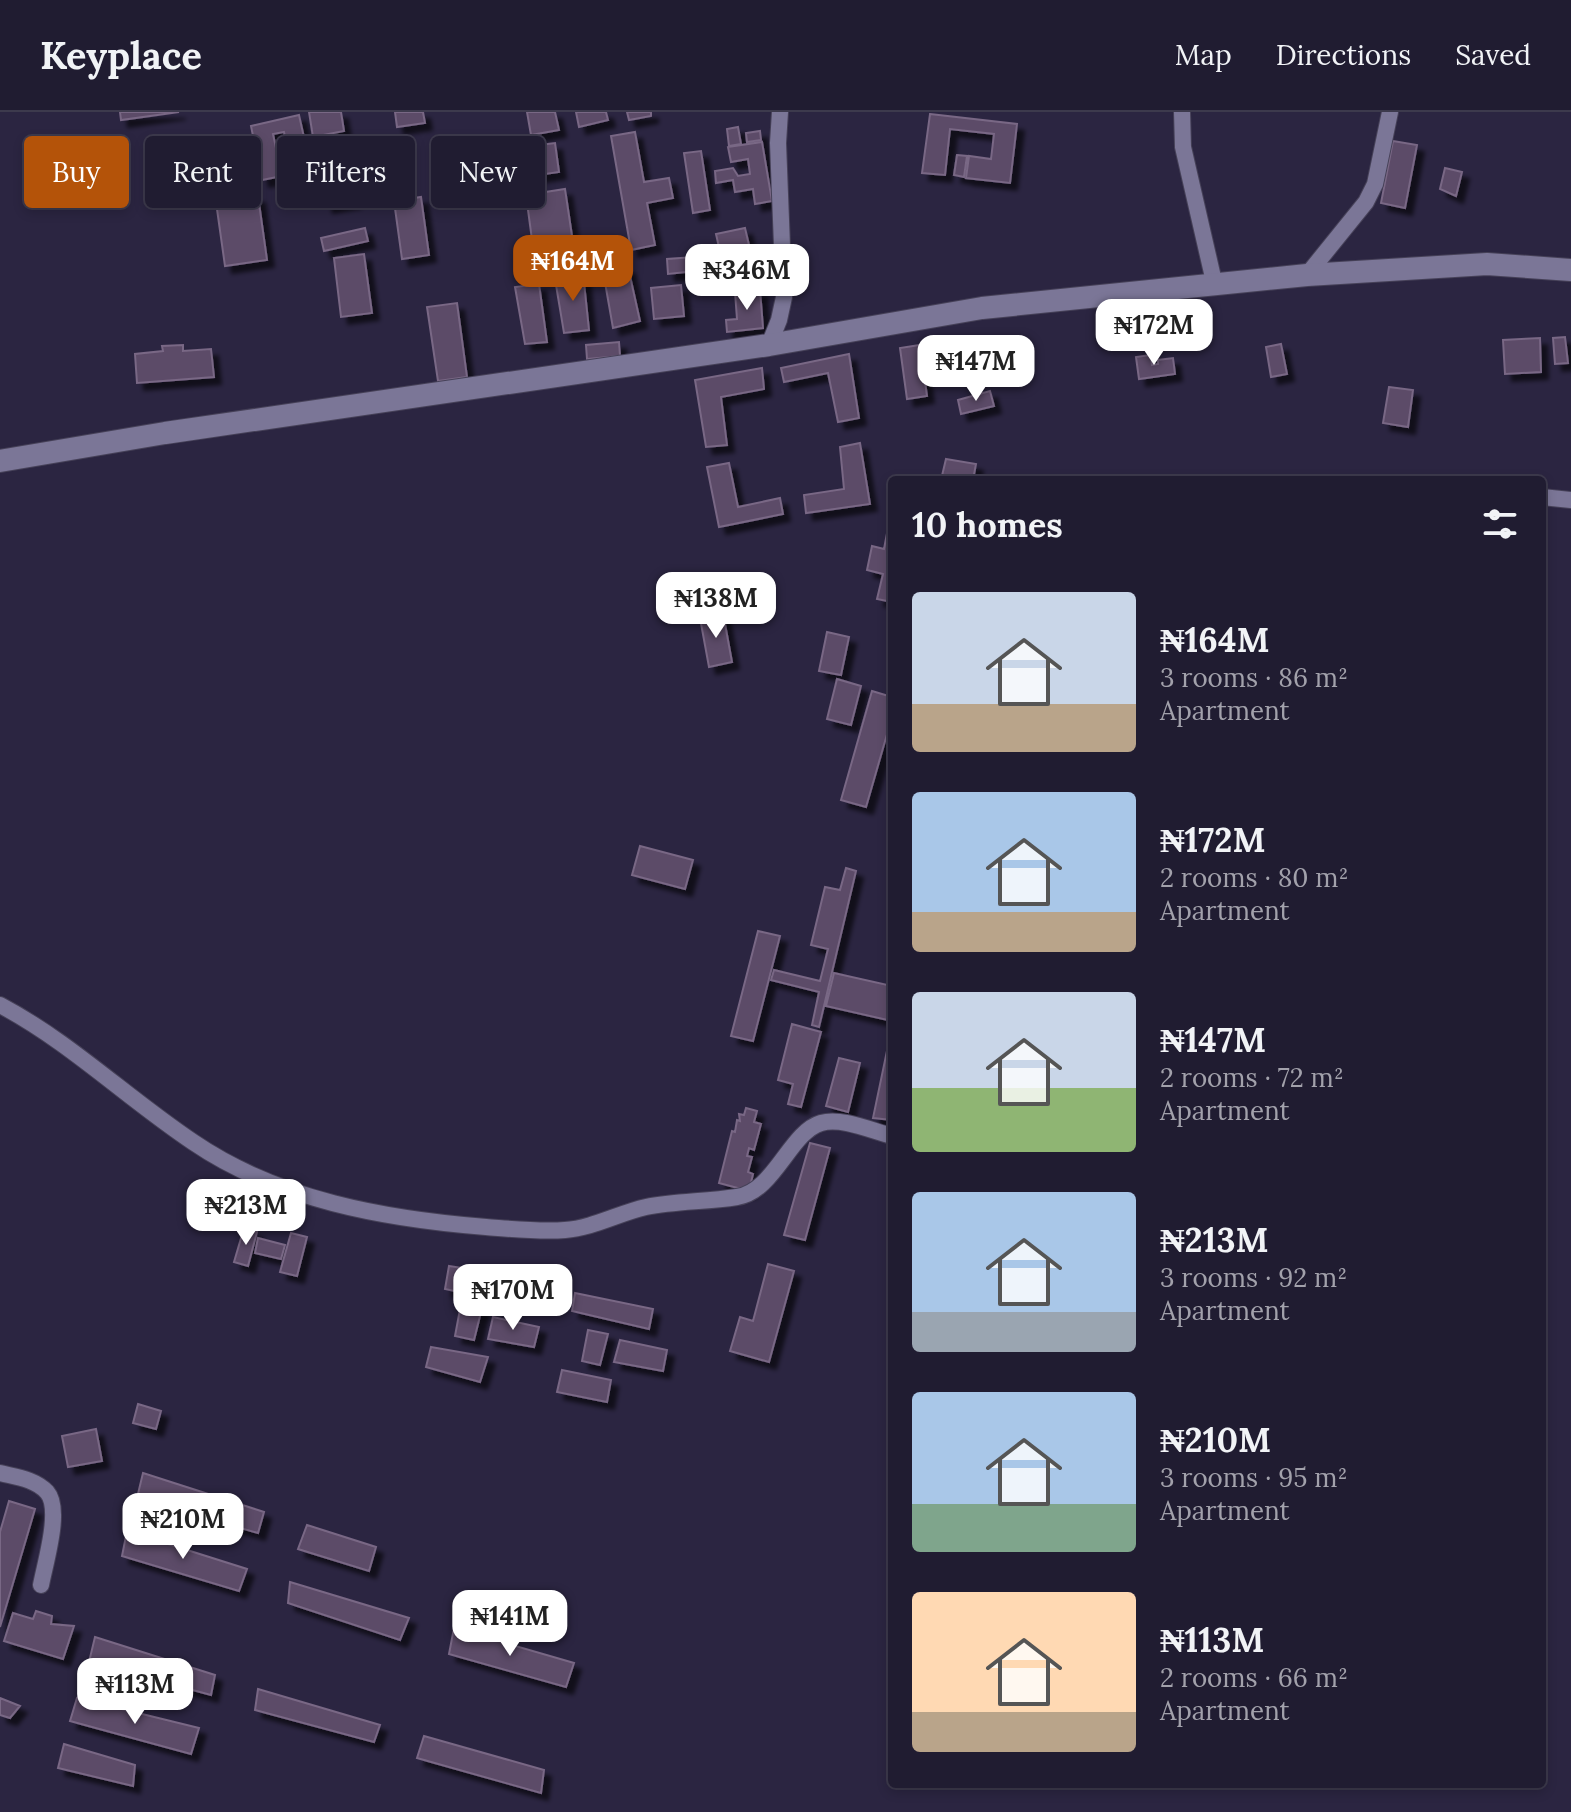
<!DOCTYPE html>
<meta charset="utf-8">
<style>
:root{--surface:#201c31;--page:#282539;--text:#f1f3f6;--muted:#a2a1ab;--line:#3d3a4d;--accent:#b45309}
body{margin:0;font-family:Lora,serif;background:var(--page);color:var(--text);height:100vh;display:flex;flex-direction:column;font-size:30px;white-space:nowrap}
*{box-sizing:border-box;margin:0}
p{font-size:26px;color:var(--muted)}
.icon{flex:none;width:44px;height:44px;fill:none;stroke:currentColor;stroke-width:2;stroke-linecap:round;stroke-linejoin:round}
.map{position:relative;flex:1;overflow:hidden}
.drawer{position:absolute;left:888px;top:364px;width:658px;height:1312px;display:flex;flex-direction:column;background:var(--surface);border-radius:8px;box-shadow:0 4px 12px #0003,0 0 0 2px var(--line)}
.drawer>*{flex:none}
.hud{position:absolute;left:24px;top:24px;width:744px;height:72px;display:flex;gap:16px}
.price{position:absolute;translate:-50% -68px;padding:0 18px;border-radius:16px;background:#fff;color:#222;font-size:26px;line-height:52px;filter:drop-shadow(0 2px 4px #0008)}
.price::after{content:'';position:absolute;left:50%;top:48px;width:24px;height:18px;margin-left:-12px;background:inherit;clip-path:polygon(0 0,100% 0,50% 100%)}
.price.active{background:var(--accent);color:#fff}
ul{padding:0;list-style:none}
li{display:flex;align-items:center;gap:24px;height:200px;padding:0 24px}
li span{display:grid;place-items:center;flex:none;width:224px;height:160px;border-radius:8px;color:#555}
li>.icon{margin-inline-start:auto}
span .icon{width:96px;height:96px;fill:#fffc;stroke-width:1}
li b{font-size:34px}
h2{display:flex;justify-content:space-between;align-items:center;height:96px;padding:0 24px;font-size:34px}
.pill{padding:0 28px;border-radius:8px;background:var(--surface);box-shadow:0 4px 12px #0003,0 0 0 2px var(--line);font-size:28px;line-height:72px}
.pill.active{background:var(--accent);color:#fff}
header{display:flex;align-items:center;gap:48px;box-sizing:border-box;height:112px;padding:0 40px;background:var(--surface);border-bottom:2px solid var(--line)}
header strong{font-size:38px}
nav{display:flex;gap:44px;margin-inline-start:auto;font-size:28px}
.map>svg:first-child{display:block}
.building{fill:#5c4b67;stroke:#796785;stroke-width:2;filter:url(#shadow)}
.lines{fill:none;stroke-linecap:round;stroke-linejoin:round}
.street-casing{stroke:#464158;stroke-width:18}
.secondary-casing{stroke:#464158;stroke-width:24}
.street{stroke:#7b7697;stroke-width:16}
.secondary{stroke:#7b7697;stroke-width:22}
</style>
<header>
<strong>Keyplace</strong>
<nav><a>Map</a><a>Directions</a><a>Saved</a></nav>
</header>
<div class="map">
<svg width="1571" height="1700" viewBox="0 0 1571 1700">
<defs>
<filter id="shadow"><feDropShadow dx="7" dy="7" stdDeviation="2" flood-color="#0009"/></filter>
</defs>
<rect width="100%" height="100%" fill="#2b2541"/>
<path class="building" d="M120,0h59l-58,8z
M309,0h32l3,19 -31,6z
M395,0h28l2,11 -28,4z
M527,0h28l4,18 -28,5z
M576,0h30l2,8 -29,7z
M627,0h24v4l-22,4z
M930,2l87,10 -7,59 -44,-5 3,-22 22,3 3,-25 -44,-5 -5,46 -23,-2z
M299,3l12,54 -18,5 -9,-42 -11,2 9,42 -20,4 -11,-54z
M738,15l3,17 -12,2 -2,-17z
M760,19l1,9 -14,2 -1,-9z
M635,20l9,50 25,-4 4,20 -26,5 8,42 -24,5 -20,-114z
M1393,29l24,4 -12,63 -24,-5z
M762,30l10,59 -17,3 -2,-15 -18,3 -2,-12 -17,3 -1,-12 18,-3 5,8 12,-2 -2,-15 -17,3 -3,-15z
M555,31l4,29 -76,11 -3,-22 16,-2 -1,-8z
M345,35l9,54 -28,5 -8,-55z
M701,39l9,59 -17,3 -9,-60z
M957,43l10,1 -3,21 -10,-2z
M1445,56l17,4 -6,24 -16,-7z
M319,63l1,16 -24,2 -2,-15z
M565,77l10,67 -40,6 -9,-67z
M258,84l9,64 -42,6 -9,-64z
M421,85l8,58 -27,4 -8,-58z
M365,116l3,13 -44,10 -3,-13z
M745,116l7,30 -29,7 -7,-31z
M364,142l8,59 -31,4 -7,-59z
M694,145l1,14 -27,3 -1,-15z
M628,155l12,54 -27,7 -10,-57z
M583,161l6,57 -25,3 -9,-54z
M539,172l8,58 -22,2 -10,-57z
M681,173l3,31 -30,3 -3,-31z
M760,178l3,38 -36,4 -1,-12 11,-1 -2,-27z
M457,191l10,74 -29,4 -11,-74z
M1565,225l3,26 -13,1 -2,-26z
M1540,226l1,34 -36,2 -2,-34z
M619,230l1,14 -33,3 -1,-14z
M1281,232l6,30 -16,3 -5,-30z
M183,233v6l28,-2 3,28 -77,6 -2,-29 28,-3 -1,-5z
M920,233l7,51 -20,3 -7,-51z
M849,242l10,64 -21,4 -10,-49 -44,9 -3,-14z
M1151,243l1,10 6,-1v-4l15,-2 2,16 -36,5 -3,-22z
M762,256l2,21 -43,8 6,48 -21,2 -11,-67z
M1389,275l24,3 -5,37 -25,-4z
M990,279l4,15 -33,8 -3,-14z
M860,331l10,61 -64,9 -2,-18 40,-6 -4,-42z
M946,347l30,5 -3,16h-32z
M729,351l9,44 42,-9 3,16 -64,13 -12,-60z
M888,416h4v74l-15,-3 6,-25 -16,-4 5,-24 12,3z
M723,501l9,49 -23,5 -9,-49z
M827,520l22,5 -8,38 -22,-4z
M837,567l24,7 -10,39 -24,-6z
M872,579l20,6v20l-26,90 -25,-7z
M640,734l53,14 -8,29 -53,-14z
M846,756l10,3 -37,156 -7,-2 7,-33 -48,-12 3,-10 46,11 8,-32 -17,-4 14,-58 15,3z
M758,819l22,5 -27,105 -22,-5z
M834,861l58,13v35l-66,-15z
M792,912l29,8 -20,75 -13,-3 5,-20 -15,-4z
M888,934l4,1v73l-19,-2z
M839,946l21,5 -12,49 -22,-6z
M746,996l11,3 -3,11 7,2 -7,26 -5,-2 -2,8 5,1 -4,15 5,2 -4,17 -30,-8 13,-52 3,1 2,-12 3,1 -1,-7 5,1z
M810,1031l20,5 -25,92 -21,-5z
M244,1116l13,4 -9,34 -14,-4z
M291,1121l16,4 -10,39 -17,-4z
M258,1126l27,7 -4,14 -26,-6z
M768,1152l26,7 -25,91 -39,-11 10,-34 13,4z
M449,1154l78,12 -6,27 -76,-16z
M575,1181l78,16 -4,20 -77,-18z
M461,1192l21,4 -8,32 -19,-4z
M493,1205l46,10 -5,20 -46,-8z
M588,1218l20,4 -8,31 -18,-4z
M620,1228l47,10 -4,21 -49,-9z
M431,1235l57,10 -8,25 -54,-15z
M562,1258l49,10 -4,22 -50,-10z
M138,1292l23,7 -5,18 -23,-6z
M96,1317l6,32 -34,6 -6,-31z
M143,1361l121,39 -6,21 -121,-35z
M9,1389l26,8 -35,118v-95z
M307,1413l69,22 -7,24 -71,-22z
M127,1419l120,38 -8,22 -117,-35z
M290,1470l119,36 -9,22 -112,-37z
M36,1499l16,5 -1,8 23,2 -11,33 -59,-18 9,-28 20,6z
M454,1516l120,35 -8,24 -117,-33z
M95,1525l120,38 -4,20 -122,-33z
M258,1577l122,36 -6,17 -119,-32z
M0,1586l20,8 -10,12 -10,-3z
M77,1586l122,30 -8,26 -121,-33z
M424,1624l120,34 -3,23 -124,-35z
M64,1632l71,21 -2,21 -75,-18z"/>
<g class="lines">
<g class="street-casing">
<path id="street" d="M1182,0l1,35 32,139
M1307,163l59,-73 9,-18 15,-72
M769,233l10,-25 5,-23 -6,-154 2,-31
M1542,385l29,3
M0,893c70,37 127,93 193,137 85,58 192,77 293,85 26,2 53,5 79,3 28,-2 54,-17 81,-23 30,-6 60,-5 91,-10 37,-5 53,-65 84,-74 21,-6 51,8 71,13
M0,1361c16,4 35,6 47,19 15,17 -2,71 -6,93"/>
</g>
<g class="secondary-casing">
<path id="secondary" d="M0,349l165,-28 604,-88 213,-37 325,-33 180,-11 84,6"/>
</g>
<use href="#street" class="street"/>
<use href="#secondary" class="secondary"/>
</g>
</svg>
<b class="price active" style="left:573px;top:191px">₦164M</b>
<b class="price" style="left:747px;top:200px">₦346M</b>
<b class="price" style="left:1154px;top:255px">₦172M</b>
<b class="price" style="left:976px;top:291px">₦147M</b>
<b class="price" style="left:716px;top:528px">₦138M</b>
<b class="price" style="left:246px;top:1135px">₦213M</b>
<b class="price" style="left:513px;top:1220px">₦170M</b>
<b class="price" style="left:183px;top:1449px">₦210M</b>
<b class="price" style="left:510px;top:1546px">₦141M</b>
<b class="price" style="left:135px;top:1614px">₦113M</b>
<div class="hud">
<a class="pill active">Buy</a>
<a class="pill">Rent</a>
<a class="pill">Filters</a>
<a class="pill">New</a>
</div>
<section class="drawer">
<h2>10 homes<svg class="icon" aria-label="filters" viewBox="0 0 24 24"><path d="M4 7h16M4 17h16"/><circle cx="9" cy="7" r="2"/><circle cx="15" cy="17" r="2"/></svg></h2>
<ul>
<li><span style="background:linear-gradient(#c9d6e8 70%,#b9a48a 0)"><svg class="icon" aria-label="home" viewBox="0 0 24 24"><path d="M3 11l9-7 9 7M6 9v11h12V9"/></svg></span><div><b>₦164M</b><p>3 rooms · 86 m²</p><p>Apartment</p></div></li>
<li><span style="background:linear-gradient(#a9c7e8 75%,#b9a48a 0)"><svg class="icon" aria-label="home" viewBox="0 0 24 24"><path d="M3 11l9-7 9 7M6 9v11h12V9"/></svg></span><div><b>₦172M</b><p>2 rooms · 80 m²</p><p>Apartment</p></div></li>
<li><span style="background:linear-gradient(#c9d6e8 60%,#8fb573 0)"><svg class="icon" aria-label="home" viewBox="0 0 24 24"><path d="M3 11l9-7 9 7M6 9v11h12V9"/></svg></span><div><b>₦147M</b><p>2 rooms · 72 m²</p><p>Apartment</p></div></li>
<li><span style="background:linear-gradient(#a9c7e8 75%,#9aa5b1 0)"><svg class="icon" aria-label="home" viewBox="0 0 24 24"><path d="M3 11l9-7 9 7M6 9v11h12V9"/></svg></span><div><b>₦213M</b><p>3 rooms · 92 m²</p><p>Apartment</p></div></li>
<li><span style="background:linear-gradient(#a9c7e8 70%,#7fa58c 0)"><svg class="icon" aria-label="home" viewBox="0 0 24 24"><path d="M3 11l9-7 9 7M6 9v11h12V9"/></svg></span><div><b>₦210M</b><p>3 rooms · 95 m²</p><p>Apartment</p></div></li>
<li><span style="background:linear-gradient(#ffd9b3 75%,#b9a48a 0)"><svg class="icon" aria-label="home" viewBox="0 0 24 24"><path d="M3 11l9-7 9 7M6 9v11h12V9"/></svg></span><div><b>₦113M</b><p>2 rooms · 66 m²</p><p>Apartment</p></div></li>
</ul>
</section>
</div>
